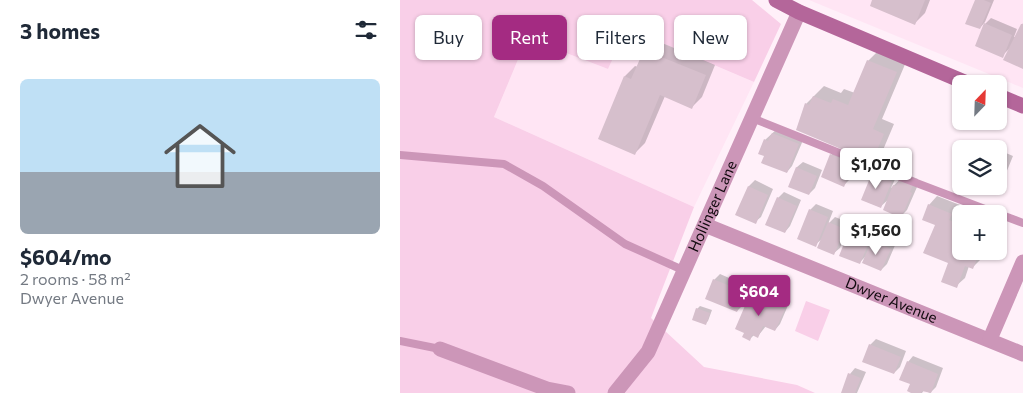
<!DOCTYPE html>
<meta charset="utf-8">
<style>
:root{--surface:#fff;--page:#f6f6f7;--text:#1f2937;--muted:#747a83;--accent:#a42b82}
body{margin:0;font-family:Commissioner,sans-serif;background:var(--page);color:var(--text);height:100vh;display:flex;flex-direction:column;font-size:19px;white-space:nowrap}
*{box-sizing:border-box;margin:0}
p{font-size:16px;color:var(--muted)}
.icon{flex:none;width:28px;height:28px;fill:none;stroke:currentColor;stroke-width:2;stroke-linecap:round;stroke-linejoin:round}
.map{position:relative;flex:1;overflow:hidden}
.side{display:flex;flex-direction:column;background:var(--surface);width:400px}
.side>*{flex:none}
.hud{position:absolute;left:15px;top:15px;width:475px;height:45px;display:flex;gap:10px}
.needle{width:32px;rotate:23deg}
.buttons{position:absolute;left:552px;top:75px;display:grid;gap:10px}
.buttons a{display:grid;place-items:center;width:55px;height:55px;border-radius:8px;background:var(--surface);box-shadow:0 1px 4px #0004;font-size:25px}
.price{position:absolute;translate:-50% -42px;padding:0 11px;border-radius:5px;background:#fff;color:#222;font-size:16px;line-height:32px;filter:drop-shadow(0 1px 2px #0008)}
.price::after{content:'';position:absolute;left:50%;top:30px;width:15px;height:11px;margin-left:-8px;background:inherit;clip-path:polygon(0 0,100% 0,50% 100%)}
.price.current{background:var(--accent);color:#fff}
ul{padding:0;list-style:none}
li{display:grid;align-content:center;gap:10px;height:265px;padding:0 20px}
li span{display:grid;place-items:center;height:155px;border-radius:8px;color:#555}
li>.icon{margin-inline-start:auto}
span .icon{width:90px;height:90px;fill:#fffc;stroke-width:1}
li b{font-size:21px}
h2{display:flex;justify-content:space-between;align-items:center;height:60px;padding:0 20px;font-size:21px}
.chip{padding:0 18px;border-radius:8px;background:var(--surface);box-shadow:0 1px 4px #0004;font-size:18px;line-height:45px}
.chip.current{background:var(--accent);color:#fff}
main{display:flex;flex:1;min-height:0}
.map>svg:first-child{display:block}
.built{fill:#ffe5f4}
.green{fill:#f9cfe8}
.shadow{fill:#0003}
.building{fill:#d6bfcc}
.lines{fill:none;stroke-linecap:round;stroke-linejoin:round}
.lane{stroke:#cc96b8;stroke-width:8}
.street{stroke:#cc96b8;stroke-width:15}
.secondary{stroke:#b4669a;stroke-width:15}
.labels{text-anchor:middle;stroke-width:4.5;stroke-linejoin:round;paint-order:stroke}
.street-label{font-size:15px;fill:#120a0f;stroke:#fff0f9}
</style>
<main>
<section class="side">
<h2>3 homes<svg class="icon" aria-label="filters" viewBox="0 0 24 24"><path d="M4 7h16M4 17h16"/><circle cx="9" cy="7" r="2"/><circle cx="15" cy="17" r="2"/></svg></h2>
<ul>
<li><span style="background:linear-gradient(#bfe0f5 60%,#9aa5b1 0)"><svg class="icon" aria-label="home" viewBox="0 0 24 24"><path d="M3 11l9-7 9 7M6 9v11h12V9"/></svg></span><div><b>$604/mo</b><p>2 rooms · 58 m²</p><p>Dwyer Avenue</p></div></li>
</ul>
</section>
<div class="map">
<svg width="623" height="393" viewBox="0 0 623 393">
<rect width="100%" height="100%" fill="#fff0f9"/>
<path class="built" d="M409,0h214v88z
M226,28l128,54 -60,125 -200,-90 33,-79 81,31z"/>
<path class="green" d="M0,0h352l29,24 -27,58 -127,-54 -19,41 -81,-31 -33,79 200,90 -43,111 53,49 93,18 18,8h-415z
M406,301l24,9 -12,31 -23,-10z"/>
<path class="shadow" d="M474,0h56l-5,13 -10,10z
M577,0h17l-9,22 -5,6z
M591,18l26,11 -3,8h2l7,-14v45l-13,-20 -8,8 -17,-32z
M255,40l60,25 -13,32 -10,10 -27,-11 -20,47 -10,10 -10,-77 10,-10 3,1 7,-17z
M479,50l27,12 -24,57 12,5 -11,26 -11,10 -74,-31 8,-25 18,-18 17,7 3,-4 11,4 13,-32z
M378,128l26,10 -12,28 -5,6 -22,-17 -5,-2 5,-13z
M581,143l14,6h-20z
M437,149l22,9 -9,21 -6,6 -13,-30z
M599,150l14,6 -9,22 -5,5z
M403,162l19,8 -7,18 -6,6 -19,-8 7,-19z
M479,168l18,7 -6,13 15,-14 12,5 -1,8 -10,23 -6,6 -12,-17 -9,8 -17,-7 11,-27z
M355,180l18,9 -12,28 -6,5 -18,-8 12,-28z
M384,192l17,8 -11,26 -5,6 -7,-34z
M537,196l23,9 -3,7 5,2 -1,37h23l-3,8 -9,9 -3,-2 -4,12 -9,8 -6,-24 -21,-57z
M416,204l17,7 -5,13 7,-7 15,6 -10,25 -6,5 -11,-15 -8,7 -5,-35z
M599,222l4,2 -4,10z
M456,226l19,8 -4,9 7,-8 18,8 -9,21 -6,6 -15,-14 -7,7 -9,-31z
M320,274l30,13 -7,18 -6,6 -23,-31z
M357,289l32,14 -9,21 -5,6 -9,-4 -8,10 -4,-1 -4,4 1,-44z
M300,306l12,4 -4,11 -2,2 -9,-14z
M476,339l30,12 -6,16 -6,6 -24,-28z
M513,356l30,12 -7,19 -6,6 -6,-3 -2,3h-7l-7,-31z
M455,368l11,4 -9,21h-15l8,-19z"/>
<path class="building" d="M472,0h53l-10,25 -45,-19z
M575,0h9l7,3 -11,26 -15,-5z
M584,23l28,12 -9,23 -28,-12z
M621,24h2v45l-20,-9z
M244,50l62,25 -14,34 -32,-14 -25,60 -37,-16 26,-63 7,3z
M467,60l30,12 -24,57 11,5 -12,28 -76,-32 9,-27 4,2 4,-9 18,7 2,-4 15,6z
M372,133l27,11 -12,29 -26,-10 3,-7 -6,-2 6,-15 4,2z
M430,154l24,10 -10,23 -23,-10z
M560,155l1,1v14l-6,-2z
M599,158l9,4 -9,23z
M396,167l21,9 -8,19 -21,-8z
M472,173l20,8 -11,27 -20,-8z
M499,180l14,5 -3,7 2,1 -11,25 -18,-8 10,-25 3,1z
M348,186l20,9 -12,29 -21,-9z
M377,197l20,9 -12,27 -20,-8z
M528,204l24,10 -3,6 12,5v26h19l-7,18 -8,-3 -8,22 -16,-6 7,-19 -25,-10 12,-28 -13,-5z
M409,209l19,8 -12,30 -19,-8z
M428,222l17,7 -11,26 -17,-7z
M449,231l21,9 -10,24 -21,-8z
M472,240l19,9 -10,22 -19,-8z
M313,279l32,13 -8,20 -32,-13z
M350,294l35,15 -10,22 -12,-5 -5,12 -6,-3 -2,6 -8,-4 2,-4 -9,-4z
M296,308l14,5 -4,12 -14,-5z
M469,344l32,13 -7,17 -32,-12z
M507,361l31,13 -7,19 -9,-2 -1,2h-10l-4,-2 3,-7 -11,-4z
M448,373l13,5 -6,15h-14z"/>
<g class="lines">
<path class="lane" d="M352,118l125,50 121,46
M0,155l104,9 39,22 82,58 60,27
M599,214l24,9
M0,341l40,8"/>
<g class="street">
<path id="s1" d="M305,225l318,129"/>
<path d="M590,339l33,-77"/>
<path d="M40,349l107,40 21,4"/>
<path id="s2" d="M215,393l33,-41 151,-340"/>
</g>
<path class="secondary" d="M376,0l23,12 170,72
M599,96l24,10"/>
</g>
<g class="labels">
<g class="street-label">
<text dy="5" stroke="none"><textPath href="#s2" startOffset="212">Hollinger Lane</textPath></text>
<text dy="5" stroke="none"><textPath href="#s1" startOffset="201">Dwyer Avenue</textPath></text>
</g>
</g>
</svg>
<div class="buttons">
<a><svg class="needle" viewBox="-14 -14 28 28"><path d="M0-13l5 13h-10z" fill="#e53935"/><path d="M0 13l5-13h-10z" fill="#747a83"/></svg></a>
<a><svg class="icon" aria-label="layers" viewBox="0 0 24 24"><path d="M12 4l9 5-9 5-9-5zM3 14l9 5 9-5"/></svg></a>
<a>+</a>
</div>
<b class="price" style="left:476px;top:190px">$1,070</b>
<b class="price" style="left:476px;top:256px">$1,560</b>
<b class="price current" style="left:359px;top:317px">$604</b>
<div class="hud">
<a class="chip">Buy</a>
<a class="chip current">Rent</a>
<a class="chip">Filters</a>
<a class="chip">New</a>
</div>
</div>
</main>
